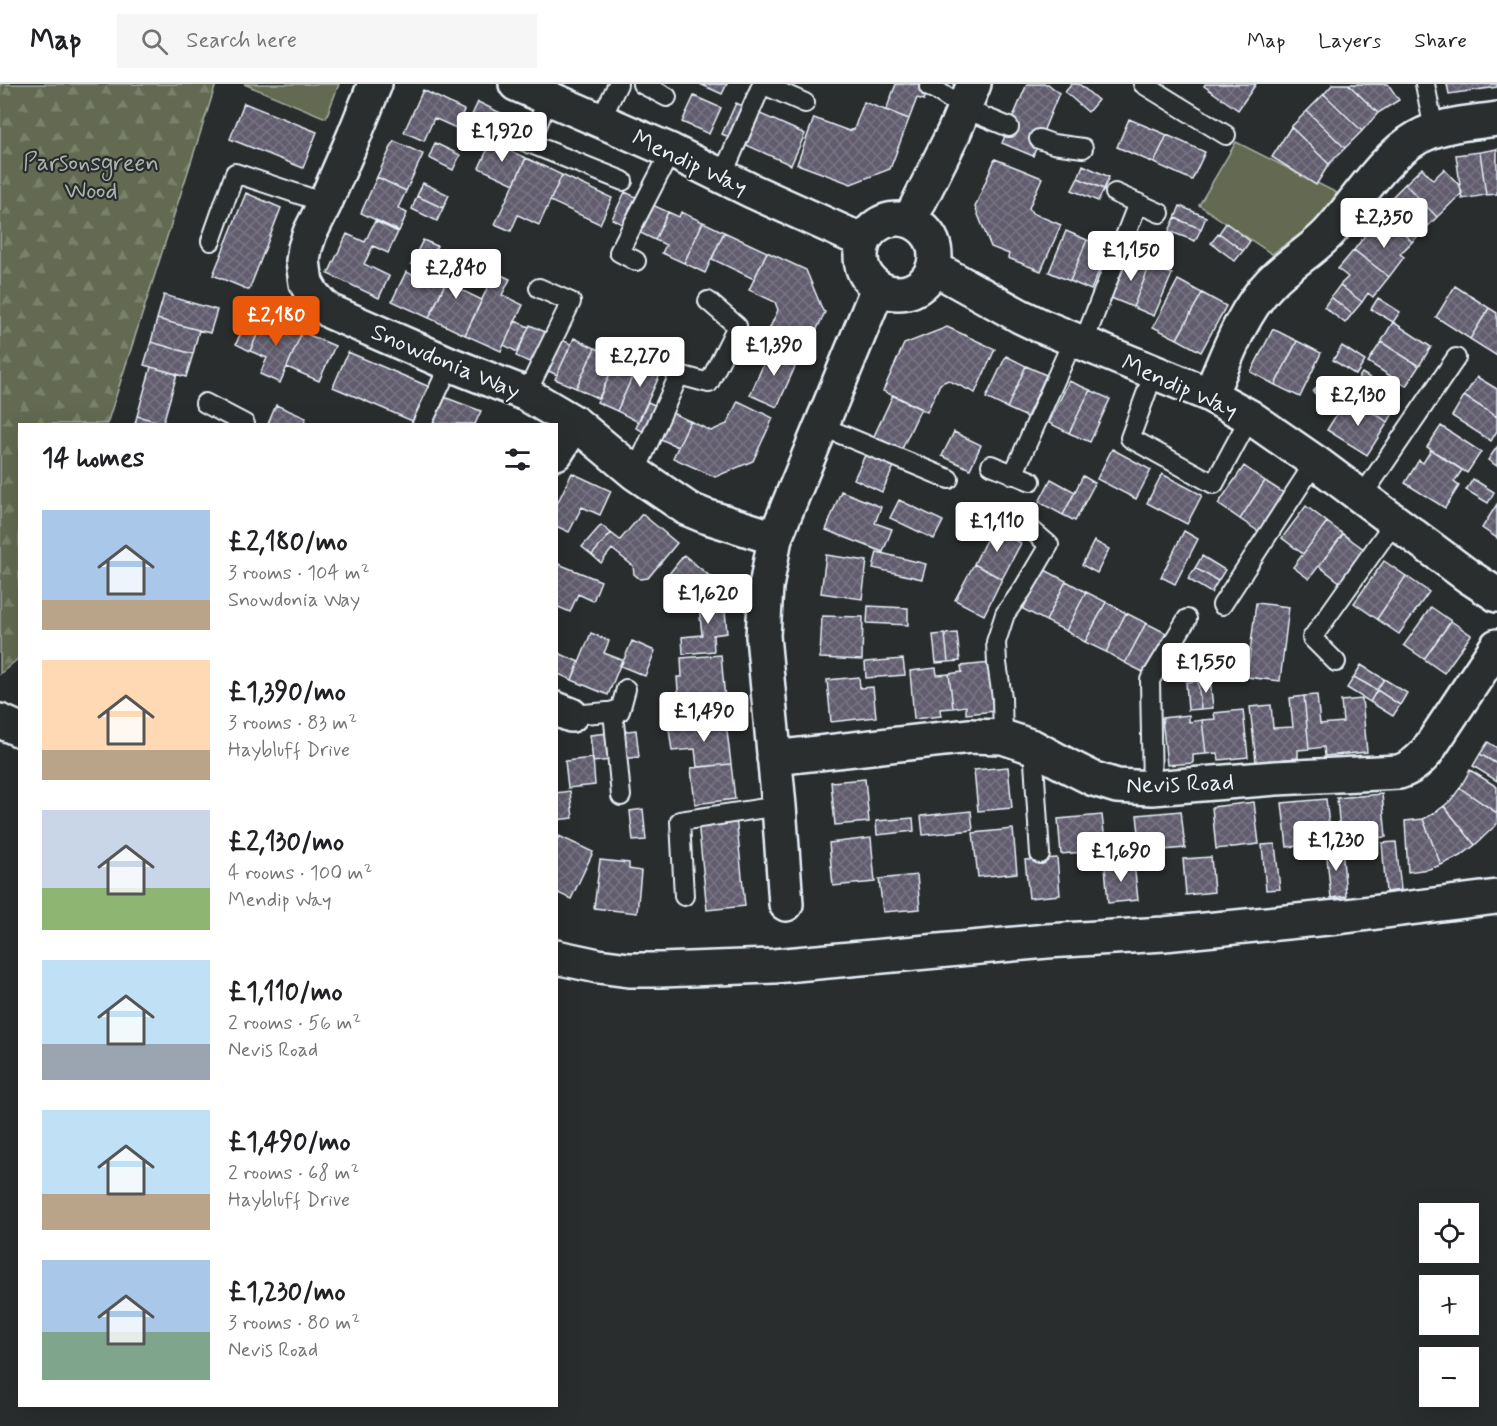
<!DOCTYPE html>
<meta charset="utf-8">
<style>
:root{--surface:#fff;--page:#f6f6f6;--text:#202124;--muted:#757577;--line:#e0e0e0;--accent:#ea580c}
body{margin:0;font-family:Mynerve,sans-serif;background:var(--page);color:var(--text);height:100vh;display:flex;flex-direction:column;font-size:22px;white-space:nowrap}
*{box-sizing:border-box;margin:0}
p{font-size:20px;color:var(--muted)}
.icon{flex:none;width:33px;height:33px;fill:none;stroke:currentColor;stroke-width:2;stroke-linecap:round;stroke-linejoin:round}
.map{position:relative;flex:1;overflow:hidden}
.details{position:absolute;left:18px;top:339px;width:540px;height:984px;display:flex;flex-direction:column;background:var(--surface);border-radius:0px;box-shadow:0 6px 24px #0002}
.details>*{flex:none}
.fabs{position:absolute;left:1419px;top:1119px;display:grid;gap:12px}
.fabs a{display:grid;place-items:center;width:60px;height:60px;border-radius:0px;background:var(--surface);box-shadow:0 6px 24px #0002;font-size:30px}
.price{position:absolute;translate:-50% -51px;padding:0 14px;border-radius:6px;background:#fff;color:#222;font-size:20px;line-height:39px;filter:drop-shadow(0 2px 3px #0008)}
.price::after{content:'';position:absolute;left:50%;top:36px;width:18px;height:14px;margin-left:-9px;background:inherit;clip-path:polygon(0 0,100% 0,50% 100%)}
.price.current{background:var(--accent);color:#fff}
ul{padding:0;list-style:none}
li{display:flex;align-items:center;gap:18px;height:150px;padding:0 24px}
li span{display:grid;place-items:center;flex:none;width:168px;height:120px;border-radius:0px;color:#555}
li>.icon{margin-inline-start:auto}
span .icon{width:72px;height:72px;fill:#fffc;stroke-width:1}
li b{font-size:26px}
h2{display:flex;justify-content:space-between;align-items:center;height:72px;padding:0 24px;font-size:26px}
header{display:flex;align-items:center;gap:36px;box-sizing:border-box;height:84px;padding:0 30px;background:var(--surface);border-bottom:2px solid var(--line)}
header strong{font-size:28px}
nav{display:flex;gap:33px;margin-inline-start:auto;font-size:21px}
.search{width:420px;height:54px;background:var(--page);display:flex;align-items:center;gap:15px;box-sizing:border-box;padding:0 21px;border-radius:0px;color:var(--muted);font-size:22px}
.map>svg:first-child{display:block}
.green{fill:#636b51;stroke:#a6aea4;stroke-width:1.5}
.forest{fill:url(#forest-firs);stroke:#a6aea4;stroke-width:1.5}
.building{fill:url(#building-cross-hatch);stroke:#e8f1f8;stroke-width:1.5}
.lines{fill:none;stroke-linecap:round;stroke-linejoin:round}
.service-casing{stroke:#e8f1f8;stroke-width:22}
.minor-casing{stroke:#e8f1f8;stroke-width:38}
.tertiary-casing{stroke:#e8f1f8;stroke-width:38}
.service{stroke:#2a2d2e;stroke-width:18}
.minor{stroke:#2a2d2e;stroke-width:33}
.tertiary{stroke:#2a2d2e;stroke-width:33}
.labels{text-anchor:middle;stroke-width:4.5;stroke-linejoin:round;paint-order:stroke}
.park-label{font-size:24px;fill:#acb5ad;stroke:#2a2d2e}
.street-label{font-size:24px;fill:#e8f1f8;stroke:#2a2d2e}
</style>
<header>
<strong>Map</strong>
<div class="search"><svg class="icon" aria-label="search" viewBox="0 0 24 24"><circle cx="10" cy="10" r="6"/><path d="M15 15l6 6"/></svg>Search here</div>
<nav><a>Map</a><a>Layers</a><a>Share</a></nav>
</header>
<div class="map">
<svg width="1497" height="1342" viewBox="0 0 1497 1342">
<defs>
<pattern id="forest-firs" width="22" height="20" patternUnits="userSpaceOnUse" patternTransform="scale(1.5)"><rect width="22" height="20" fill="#636b51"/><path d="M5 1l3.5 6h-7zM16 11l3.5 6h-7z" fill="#79816b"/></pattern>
<pattern id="building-cross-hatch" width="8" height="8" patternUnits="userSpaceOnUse" patternTransform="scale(1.5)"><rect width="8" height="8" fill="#625d6e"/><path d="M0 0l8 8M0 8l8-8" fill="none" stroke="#787583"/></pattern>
</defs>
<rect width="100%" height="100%" fill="#2a2d2e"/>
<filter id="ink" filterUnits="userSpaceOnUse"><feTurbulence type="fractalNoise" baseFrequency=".0167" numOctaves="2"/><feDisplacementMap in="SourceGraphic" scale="12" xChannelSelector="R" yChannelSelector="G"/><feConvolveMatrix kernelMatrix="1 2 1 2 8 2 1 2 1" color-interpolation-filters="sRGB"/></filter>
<g filter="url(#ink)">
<path class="green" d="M244,0h95l-13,34z
M1236,58l101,51 -19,28 -46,33 -73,-49z"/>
<path class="forest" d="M0,0h216l-109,340h-87l-1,234 -19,16z"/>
<path class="building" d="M700,0h27l-5,10z
M896,0h34l-6,16 -7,-2 -8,21 -23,-9z
M1027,0h21l11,9 -26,63 -31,-13z
M1072,0h7l19,16 -10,12 -23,-20z
M1205,0h51l-18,26 -34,-24z
M1333,0h15l30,29 -16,18 -38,-37z
M1348,0h40l11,16 -21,13z
M1447,0h50v3l-48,7z
M423,6l41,20 -8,18 -22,-10 -10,23 -20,-9z
M1324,10l38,37 -17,17 -38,-37z
M694,12l27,12 -12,26 -27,-12z
M478,18l25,12 -13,26 -24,-12z
M864,18l45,17 -19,50 -39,15 -54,-20 17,-46 35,13 5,-2z
M244,19l73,29 -14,36 -73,-29z
M736,19l69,31 -14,31 -69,-31z
M1307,27l38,37 -16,16 -38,-37z
M1129,35l38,16 -13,28 -37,-16z
M1291,43l38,37 -13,21 -44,-28z
M1167,51l38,17 -13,28 -38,-17z
M394,57l29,13 -17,37 -29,-14z
M491,58l35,16 -12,26 -35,-16z
M435,59l25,12 -7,15 -24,-12z
M1497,65v45l-11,1 -6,-43z
M1480,68l6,43 -24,4 -6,-44z
M526,74l36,17 -23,50 -21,-10 -7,16 -16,-7z
M995,75l47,19 -13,30 3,5 29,12 -20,46 -33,-13 1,-4 -18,-7 -16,-40z
M1083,81l26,12 -5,12 -26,-11z
M1422,84l11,12 11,-11 16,17 2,7 -25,24 -32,-33z
M562,91l50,23 -12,26 -50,-23z
M377,93l29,14 -8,17 9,5 -8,18 -38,-18z
M1078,94l26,11 -6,12 -26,-11z
M423,99l26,12 -6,13 -26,-12z
M1405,100l32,33 -25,25 -17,-18 8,-8 -15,-15z
M625,108l43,20 -13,28 -43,-21z
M246,109l35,15 -32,82 -36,-15z
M417,112l26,12 -6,13 -25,-12z
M1180,122l26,11 -5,12 -26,-11z
M668,128l11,5 2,-5 22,10 -19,41 -22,-10 4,-8 -11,-5z
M1175,134l26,11 -6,12 -26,-10z
M375,137l23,11 -10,21 -15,-7 -9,18 25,12 -10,22 -51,-24 19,-40 18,8z
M703,138l21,10 -19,41 -21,-10z
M1226,139l24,18 -7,10 -24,-18z
M1395,140l17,18 -12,12 4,3 -15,20 -35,-27 15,-20 12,9z
M1066,147l21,9 -17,41 -21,-9z
M724,148l43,20 -13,27 -42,-20z
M1219,149l24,18 -8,10 -24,-18z
M423,156l14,6 -12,25 -14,-7z
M1087,156l21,8 -17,42 -21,-9z
M1354,166l35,27 -16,20 -5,-4 -6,9 -22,-17 8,-8 -10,-8z
M767,168l39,18 17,41 2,1 -19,40 -39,-18 11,-24 -3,-8 -26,-12z
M459,169l14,7 -14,29 23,11 -17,35 -36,-17z
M1129,172l21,9 -17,42 -22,-9z
M1150,181l22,9 -18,42 -21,-9z
M406,188l17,7 2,-5 20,10 -16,34 -37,-17z
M495,188l15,7 -8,16 21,10 -22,46 -36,-16z
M1178,196l24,13 -25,46 -24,-12z
M1340,201l22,17 -10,12 -21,-17z
M1455,202l34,22 -19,31 -34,-22z
M1202,209l24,13 -25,46 -24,-13z
M164,211l53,15 -7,23 -53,-14z
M1331,213l21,17 -7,9 -21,-16z
M1378,214l22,14 -7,10 -22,-13z
M1489,224l8,5v43l-27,-17z
M265,232l37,16 -22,51 -20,-9 7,-16 -17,-7z
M247,234l15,6 -12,27 -14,-7z
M157,235l42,11 -6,24 -42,-12z
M515,237l14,6 -12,25 -13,-7z
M1393,238l38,25 -12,19 -38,-24z
M530,241l41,19 -14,31 -41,-19z
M947,243l48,22 -20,44 -27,-13 -8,4 -13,28 -44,-21 21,-47z
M1273,245l24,12 -22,44 -24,-13z
M302,248l33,14 -16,35 -32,-14z
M574,254l21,10 -19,40 -21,-9z
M1297,257l24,12 -21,44 -25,-12z
M151,258l42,12 -7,23 -42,-12z
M1381,258l38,24 -13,20 -38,-24z
M1342,262l23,15 -9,14 -23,-15z
M622,263l20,8 -25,56 -20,-9z
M771,263l27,13 -21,47 -27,-12z
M595,264l22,10 -18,41 -23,-11z
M348,268l84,36 -15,35 -84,-36z
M642,271l22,11 -26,56 -21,-11z
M1006,272l20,10 -19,42 -21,-10z
M1026,282l20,9 -19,42 -20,-9z
M151,283l26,7 -14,49 -26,-7z
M1362,289l40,25 -14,24 -41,-26z
M1477,293l20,12v28l-33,-21z
M1069,297l21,9 -21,43 -20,-10z
M1321,297l23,14 -8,12 -23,-15z
M1090,306l20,9 -20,43 -21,-9z
M893,311l28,13 -39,84 -28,-13z
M1464,312l33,21v14l-6,10 -39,-25z
M444,313l37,14 -6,13h-42z
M738,317l35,17 -20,43 -38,16 -42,-19 17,-37 21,10 16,-7z
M1354,317l34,21 -21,33 -40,-25 13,-21 6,4z
M648,318l42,19 -12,26 -42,-19z
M276,321l30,13 -3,6h-35z
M137,332l26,7v1h-28z
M1441,342l40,26 -14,21 -40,-26z
M954,348l27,13 -11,24 -28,-13z
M1497,363v19l-9,-6z
M1112,365l39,21 -15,29 -39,-20z
M1431,366l31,20 -8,12 5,4 -14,22 -40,-25 14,-23 4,3z
M1244,382l21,15 -25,38 -22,-15z
M572,389l39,18 -11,24 -18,-8 -13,25 -13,-6v-20z
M1162,390l40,21 -15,29 -40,-21z
M1083,392l12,7 -20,38 -12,-6z
M1051,395l24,13 -12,23 -24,-13z
M1473,395l21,13 -6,11 -22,-13z
M1265,397l22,14 -26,38 -21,-14z
M841,407l40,16 -6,16 17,6 -9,23 -57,-22z
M899,416l44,21 -9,18 -44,-21z
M1497,420v34l-15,-10z
M1306,422l21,16 -24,32 -21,-16z
M642,430l35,29 -29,35 -8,1 -6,-5 -1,-8 -21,-17 -11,14 -9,-8 19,-22 9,7z
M1327,438l16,12 -34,45 -16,-12z
M601,441l10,8 -19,22 -10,-8z
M992,444l29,15 -19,36 -28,-15z
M1184,447l14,8 -23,45 -14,-7z
M1343,450l22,16 -24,33 -22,-17z
M1094,457l15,8 -12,24 -15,-8z
M877,468l49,12 -4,15 -49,-11z
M684,471l39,32 -24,19 -34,-27z
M826,471l41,6 -5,38 -41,-6z
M1202,472l23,14 -7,11 -23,-13z
M1384,477l22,15 -29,43 -23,-16z
M556,479l45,18 -8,20 -15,-7 -8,18 -14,-6z
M974,480l28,15 -18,36 -29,-15z
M1195,484l23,13 -7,12 -23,-14z
M1043,485l23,12 -20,40 -23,-12z
M1406,492l23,16 -30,42 -22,-15z
M1066,497l20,11 -20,39 -20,-10z
M723,503l4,46 -14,2 1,16 -31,3 -1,-17 20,-2 -3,-29z
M1086,508l20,10 -21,40 -19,-11z
M1106,518l20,11 -20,39 -21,-10z
M1256,519l33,4 -9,74 -33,-4z
M868,522l40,2v17l-41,-2z
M1431,523l20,14 -27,38 -20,-14z
M1126,529l20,10 -21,40 -19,-11z
M822,532l41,1 -1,43 -42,-2z
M1451,537l20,14 -27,38 -20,-14z
M1146,539l20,10 -21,40 -20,-10z
M591,549l18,8 -5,12 18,7 -14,35 -36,-15z
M957,549l3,28 -12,1 -3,-28z
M945,550l3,28 -12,1 -3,-28z
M632,557l23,10 -10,25 -24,-10z
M556,568l23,10 -7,18 -16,-7z
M721,571l4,44 -46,4 -2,-26h5l-1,-19z
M903,575l2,16 -39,3 -1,-16z
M991,579l4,48 -29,3v-8l-13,2 -4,-34 13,-2 -1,-6z
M1361,581l23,14 -7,11 -23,-13z
M936,584l1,7 12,-1 4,34 -13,1 1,7 -27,3 -4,-48z
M859,593l1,11 13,-1 3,30 -45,5 -4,-42z
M1354,593l23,13 -7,12 -23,-14z
M1210,595l3,29 -12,1 -3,-28z
M1384,595l23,14 -7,12 -23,-15z
M1198,597l3,28 -13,1 -2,-28z
M1377,606l23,15 -7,11 -23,-14z
M1317,611l3,29 23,-2 -2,-21 21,-2 5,53 -42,4 -1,-9 -15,2 -5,-53z
M1304,612l5,53 -11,1v8l-42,4 -6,-55 21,-2 2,23 20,-1 -3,-29z
M1243,626l5,47 -29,3 -1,-7 -12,1 -4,-34 13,-1 -1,-6z
M1189,631v7l13,-2 4,34 -13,1v8l-26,2 -5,-47z
M726,639l5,41 -34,3 -2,-18 -23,2 -3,-22z
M636,646l3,27 -46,5 -3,-27z
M1488,658l9,6v16l-17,-10z
M1480,670l17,10v17l-24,-15z
M593,674l2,27 -27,3 -3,-27z
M731,680l4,35 -40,5 -4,-36z
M1008,683l4,41 -34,3 -4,-41z
M1470,686l27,17v26l-37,-25z
M865,695l4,43 -34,3 -4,-43z
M1460,704l37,25v11l-22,21 -31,-39 7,-6z
M570,707l3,27 -17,2v-27z
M1382,710l4,43 -45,4 -4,-43z
M1326,715l5,44 -44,4 -5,-44z
M1254,718l5,42 -43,5 -4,-42z
M1444,722l31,39 -13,10 -21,10 -18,-46 10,-5z
M643,725l3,31 -13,1 -3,-30z
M971,727l2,19 -50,5 -2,-19z
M1181,727l4,37 -44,4 -4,-37z
M1102,731l4,35 -45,4 -3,-35z
M736,733l9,89 -38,4 -9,-89z
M913,734l1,13 -37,4 -1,-14z
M1423,735l18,46 -12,4 -21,3 -3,-51z
M1013,745l4,44 -39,4 -5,-44z
M559,752l34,16 -22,47 -15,-7v-49z
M871,754l4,44 -42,4 -4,-43z
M1396,758l5,48 -15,2 -4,-49z
M1275,760l5,45 -14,1 -4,-45z
M1342,762l4,50 -15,2 -5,-51z
M1211,773l3,35 -28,3 -3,-36z
M1057,774l3,37 -31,3 -4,-38z
M600,776l29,3v6l12,2 -4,42 -43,-5z
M1134,779l4,37 -30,3 -3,-37z
M917,791l3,34 -37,3 -4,-33z"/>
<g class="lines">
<g class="service-casing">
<path id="service" d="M642,0l25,13
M1143,0l83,51
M1425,0l9,46
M929,3l7,3 29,19 44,18
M600,37l18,-37
M509,51l114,46
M1039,55l14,5 30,4
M530,60l18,-46
M722,92l40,-92 43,19
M1115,109l45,20
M211,157l24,-68 90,30
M636,177l-17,-9 52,-101
M1083,260l55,-141
M1154,288l-24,66 84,46 36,-67
M526,310l45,-92 -32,-14
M205,319l40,21
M422,340l28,-60
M821,342l128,53
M991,381l40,16
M635,389l44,-98 30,8 28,-57 -29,-25
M1013,391l60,-135
M1362,412l94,-138
M1222,521l93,-143
M1336,578l-24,-24 83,-117
M613,627l8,85
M571,631l49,-4 6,-22
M1003,653l-1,-39 -5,-35 -1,-21 9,-28 18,-25 26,-44 -30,-26
M1033,663l7,107
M1152,704l-2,-108 37,-61
M684,812l-4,-75 99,-15"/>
</g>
<g class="minor-casing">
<path id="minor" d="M375,0l-21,52 -29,67 -15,30 -5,15 -2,13 3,22 7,12 9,10 9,7 23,10 96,42 76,30 49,29 60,50 53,36 17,7 70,22
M516,0l155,67 81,40 111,50
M861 172a37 37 0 1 1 74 0a37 37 0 1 1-74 0Z
M910,136l44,-88 20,-48
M934,184l86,48 21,10 169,69 40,22 65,45 153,114 29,19
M1210,311c17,-39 31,-82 61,-113 19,-20 44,-32 62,-54 25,-29 51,-71 84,-90 24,-14 53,-15 80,-19
M556,369l19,-30
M556,625l15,6
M774,674l196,-22 33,1 30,10 35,19 26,13 23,7 35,2 124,-10 123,-6c12,-4 19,-10 27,-19l71,-107
M786,820l-7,-98 -16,-170 3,-49 9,-49 103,-250"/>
</g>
<g class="tertiary-casing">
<path id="tertiary" d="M0,637l20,9
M556,873l42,9 31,4h32l113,-4 273,-25 117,-7 174,-17 159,-20"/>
</g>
<use href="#service" class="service"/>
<use href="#minor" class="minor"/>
<use href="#tertiary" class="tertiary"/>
</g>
</g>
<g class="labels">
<g class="park-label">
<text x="91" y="86">Parsonsgreen<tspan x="91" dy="28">Wood</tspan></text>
</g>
<g class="street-label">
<text transform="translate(690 78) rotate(25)" y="8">Mendip Way</text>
<text transform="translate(446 277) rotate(23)" y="8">Snowdonia Way</text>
<text transform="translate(1180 302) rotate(24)" y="8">Mendip Way</text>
<text transform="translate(1180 699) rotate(-2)" y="8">Nevis Road</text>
</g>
</g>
</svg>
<div class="fabs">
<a><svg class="icon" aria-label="locate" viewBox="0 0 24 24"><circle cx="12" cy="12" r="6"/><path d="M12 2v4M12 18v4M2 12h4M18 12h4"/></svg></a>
<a>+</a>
<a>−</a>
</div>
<b class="price" style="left:502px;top:79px">£1,920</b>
<b class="price" style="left:1384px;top:165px">£2,350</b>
<b class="price" style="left:1131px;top:198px">£1,150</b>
<b class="price" style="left:456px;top:216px">£2,840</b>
<b class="price current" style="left:276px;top:263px">£2,180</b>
<b class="price" style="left:774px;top:293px">£1,390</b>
<b class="price" style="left:640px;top:304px">£2,270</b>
<b class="price" style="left:1358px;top:343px">£2,130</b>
<b class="price" style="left:997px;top:469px">£1,110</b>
<b class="price" style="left:708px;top:541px">£1,620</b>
<b class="price" style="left:1206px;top:610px">£1,550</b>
<b class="price" style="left:704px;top:659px">£1,490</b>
<b class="price" style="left:1336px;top:788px">£1,230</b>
<b class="price" style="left:1121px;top:799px">£1,690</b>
<section class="details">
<h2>14 homes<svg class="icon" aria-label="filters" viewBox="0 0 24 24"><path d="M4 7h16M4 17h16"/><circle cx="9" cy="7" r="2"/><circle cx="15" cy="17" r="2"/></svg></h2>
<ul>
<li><span style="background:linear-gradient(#a9c7e8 75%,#b9a48a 0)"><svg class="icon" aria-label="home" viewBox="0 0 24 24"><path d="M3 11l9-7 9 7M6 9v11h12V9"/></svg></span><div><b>£2,180/mo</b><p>3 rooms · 104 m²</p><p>Snowdonia Way</p></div></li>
<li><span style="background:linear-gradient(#ffd9b3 75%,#b9a48a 0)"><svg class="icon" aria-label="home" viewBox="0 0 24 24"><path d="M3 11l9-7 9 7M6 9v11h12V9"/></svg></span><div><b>£1,390/mo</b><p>3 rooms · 83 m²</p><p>Haybluff Drive</p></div></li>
<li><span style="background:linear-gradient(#c9d6e8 65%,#8fb573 0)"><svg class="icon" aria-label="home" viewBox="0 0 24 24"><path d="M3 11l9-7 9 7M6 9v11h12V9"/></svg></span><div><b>£2,130/mo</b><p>4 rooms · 100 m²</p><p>Mendip Way</p></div></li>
<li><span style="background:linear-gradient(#bfe0f5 70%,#9aa5b1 0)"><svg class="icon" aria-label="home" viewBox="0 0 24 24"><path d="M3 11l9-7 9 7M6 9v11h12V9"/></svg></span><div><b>£1,110/mo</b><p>2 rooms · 56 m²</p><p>Nevis Road</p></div></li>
<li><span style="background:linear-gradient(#bfe0f5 70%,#b9a48a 0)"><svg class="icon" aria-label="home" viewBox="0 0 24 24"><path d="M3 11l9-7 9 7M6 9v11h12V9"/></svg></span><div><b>£1,490/mo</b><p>2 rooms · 68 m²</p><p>Haybluff Drive</p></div></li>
<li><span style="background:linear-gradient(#a9c7e8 60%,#7fa58c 0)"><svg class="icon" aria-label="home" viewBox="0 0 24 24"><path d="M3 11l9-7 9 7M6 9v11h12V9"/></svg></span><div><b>£1,230/mo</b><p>3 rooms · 80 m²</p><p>Nevis Road</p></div></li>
</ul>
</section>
</div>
